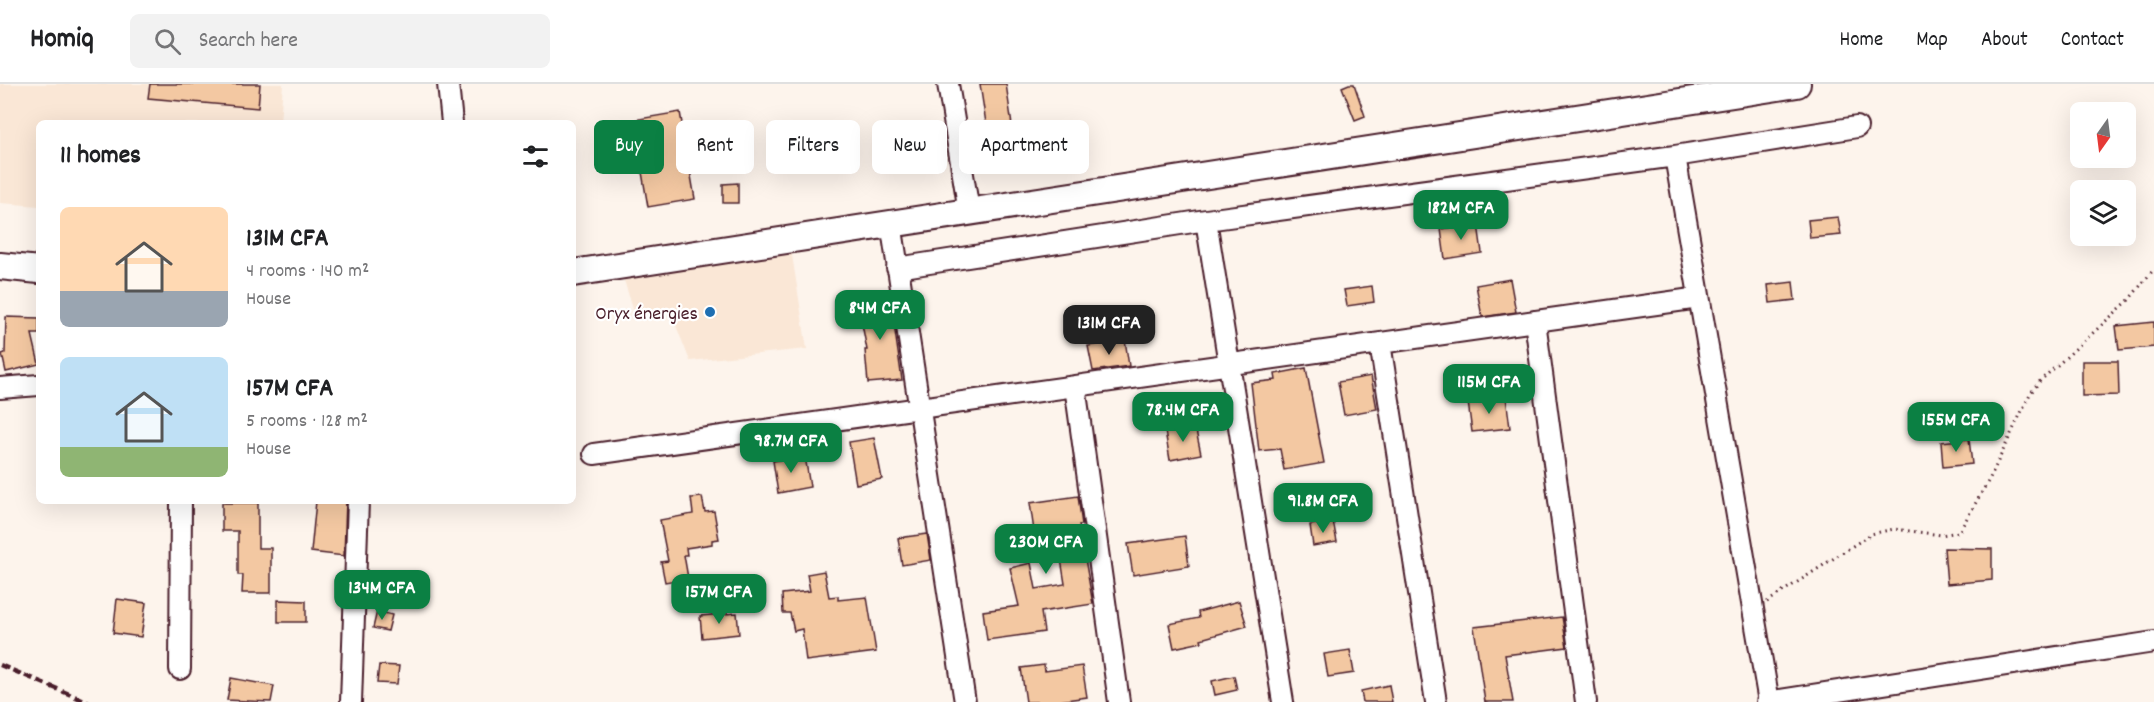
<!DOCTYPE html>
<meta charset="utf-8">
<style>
:root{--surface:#fff;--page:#f2f2f2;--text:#202124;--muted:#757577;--line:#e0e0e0;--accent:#0b8043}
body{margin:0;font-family:Dekko,sans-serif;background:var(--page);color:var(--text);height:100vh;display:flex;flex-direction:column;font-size:22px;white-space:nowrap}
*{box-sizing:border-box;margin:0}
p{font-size:20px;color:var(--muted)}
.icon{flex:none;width:33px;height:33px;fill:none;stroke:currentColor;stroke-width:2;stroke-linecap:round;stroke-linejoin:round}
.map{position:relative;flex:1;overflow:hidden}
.drawer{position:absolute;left:36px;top:36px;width:540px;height:384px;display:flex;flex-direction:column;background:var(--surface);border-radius:9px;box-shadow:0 6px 24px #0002}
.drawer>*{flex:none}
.guide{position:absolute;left:594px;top:36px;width:570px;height:54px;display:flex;gap:12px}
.needle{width:39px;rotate:194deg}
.controls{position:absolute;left:2070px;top:18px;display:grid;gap:12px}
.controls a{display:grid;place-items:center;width:66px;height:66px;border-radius:9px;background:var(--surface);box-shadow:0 6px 24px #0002;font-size:30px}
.price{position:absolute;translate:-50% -51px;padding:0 14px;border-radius:12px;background:var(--accent);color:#fff;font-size:20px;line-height:39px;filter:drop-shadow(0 2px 3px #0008)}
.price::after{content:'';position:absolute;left:50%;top:36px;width:18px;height:14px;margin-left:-9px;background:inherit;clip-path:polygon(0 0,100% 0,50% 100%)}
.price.active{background:#222;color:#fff}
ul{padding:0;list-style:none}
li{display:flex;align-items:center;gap:18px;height:150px;padding:0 24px}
li span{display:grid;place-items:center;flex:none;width:168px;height:120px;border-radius:9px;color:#555}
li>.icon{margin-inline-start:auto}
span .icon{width:72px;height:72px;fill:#fffc;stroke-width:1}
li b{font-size:26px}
h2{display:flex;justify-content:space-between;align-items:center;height:72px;padding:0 24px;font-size:26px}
.chip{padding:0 21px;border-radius:9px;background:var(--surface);box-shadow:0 6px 24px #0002;font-size:21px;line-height:54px}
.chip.active{background:var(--accent);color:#fff}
header{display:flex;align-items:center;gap:36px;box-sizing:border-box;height:84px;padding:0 30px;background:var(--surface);border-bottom:2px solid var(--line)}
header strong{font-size:28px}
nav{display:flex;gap:33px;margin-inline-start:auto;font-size:21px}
.search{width:420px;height:54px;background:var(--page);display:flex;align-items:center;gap:15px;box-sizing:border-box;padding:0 21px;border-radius:9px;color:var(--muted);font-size:22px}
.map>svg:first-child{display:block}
.built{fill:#fae7d6}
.building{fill:#f3c8a2;stroke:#4a1f2b;stroke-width:1.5}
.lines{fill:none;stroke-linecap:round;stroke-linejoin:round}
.minor-casing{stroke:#4a1f2b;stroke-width:24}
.major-casing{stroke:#4a1f2b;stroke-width:30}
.path{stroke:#4a1f2b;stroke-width:3;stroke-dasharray:1.5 4.5;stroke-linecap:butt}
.minor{stroke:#fff;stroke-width:20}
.major{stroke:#fff;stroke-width:26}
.rail{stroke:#4a1f2b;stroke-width:4.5;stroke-dasharray:9 4.5;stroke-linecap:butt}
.poi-dot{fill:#1f6fb2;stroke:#fff;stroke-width:2}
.labels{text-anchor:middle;stroke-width:4.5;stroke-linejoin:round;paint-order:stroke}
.poi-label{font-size:20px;fill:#4a1f2b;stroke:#fff;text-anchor:end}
</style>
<header>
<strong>Homiq</strong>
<div class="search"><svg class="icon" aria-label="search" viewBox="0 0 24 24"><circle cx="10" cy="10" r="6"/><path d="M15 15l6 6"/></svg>Search here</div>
<nav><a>Home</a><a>Map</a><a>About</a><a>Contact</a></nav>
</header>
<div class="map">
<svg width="2154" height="618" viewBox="0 0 2154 618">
<rect width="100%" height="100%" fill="#fdf4ec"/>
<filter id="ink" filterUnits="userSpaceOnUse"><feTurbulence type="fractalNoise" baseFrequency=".0167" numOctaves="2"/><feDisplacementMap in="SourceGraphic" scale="12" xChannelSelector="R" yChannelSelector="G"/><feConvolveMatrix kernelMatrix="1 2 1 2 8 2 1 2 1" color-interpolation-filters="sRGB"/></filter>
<g filter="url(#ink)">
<path class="built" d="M0,0h283l-3,39h-241v83l-39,-3z
M791,165l16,100 -117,12 -21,-53 -35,4 -12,-38z"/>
<path class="building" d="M150,0h110l-2,24 -110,-10z
M980,0h26l8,55 -25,4z
M1349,0h5l11,32 -10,4 -13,-33z
M680,28l15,87 -47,8 -15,-87z
M738,99v20h-15v-19z
M1838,133l3,18 -31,3 -2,-18z
M1478,140l4,29 -37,6 -4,-30z
M1510,195l6,33 -34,5 -6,-32z
M1793,198l2,18 -25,3 -2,-18z
M1372,202l2,16 -27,4 -3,-16z
M890,213l12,83 -34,3 -3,-33h2l-9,-47z
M6,233l33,1v16h-7l7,30 -33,8 -4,-18 3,-1z
M2154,238v25l-35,3 -3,-24z
M1125,256l4,26 -36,5 -5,-25z
M2082,277h36l1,34 -37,1z
M1306,284l18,95 -40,7 -4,-21 -21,2 -8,-68 25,-3 -1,-6z
M1371,292l6,33 -33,6 -6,-33z
M1506,313l4,31 -38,4 -4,-30z
M1195,342l6,28 -31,6 -5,-29z
M874,354l8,41 -26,5 -7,-42z
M1969,355l3,25 -29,3 -2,-25z
M805,372l5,31 -32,6 -5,-32z
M1078,412l4,29h-3l14,79 -52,8 3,20 -57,8 -4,-29 36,-5 -9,-38 21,-5 5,26 29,-5 -9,-56 -22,3 -4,-28z
M702,413l3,15 9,-1 5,28 -7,1v4l-26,4 1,7h-3l4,23 -23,4 -4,-20 7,-1 -8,-41 33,-6 -2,-16z
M316,417h30l-2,55 -33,-4z
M222,419h36v45h13v45h-29l1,-18h-5v-44h-16z
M1333,437l4,21 -24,4 -3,-21z
M927,450l4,26 -29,5 -4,-27z
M1185,452l4,30 -56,9 -5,-31z
M1944,464l48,1v31l-45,4z
M824,487l5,26 9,-1v4l29,-3 9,55 -70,9 -4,-32 -8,2 -4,-18h-7l-1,-19 28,-3 -3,-17z
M397,500l23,3 -3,19 -23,-3z
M117,515l29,4 -5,34 -28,-4z
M278,516l28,1v21h-28z
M1239,517l8,25 -46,13 1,3 -28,6 -5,-24 30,-6 -1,-6z
M377,527l15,4 -4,16 -15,-3z
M737,529l2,21 -37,4 -2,-22z
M1562,533l5,30 -62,8 8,47h-28l-11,-75z
M1350,566l4,23 -26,4 -4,-23z
M379,581l20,1 -2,18 -20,-1z
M1044,581l1,6 37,-5 5,31 -35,5h-26l-5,-34z
M1234,592l3,14 -22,5 -3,-14z
M231,594l43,8 -3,16 -44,-2z
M1389,601l3,17h-29l-2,-11z"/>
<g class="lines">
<g class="minor-casing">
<path id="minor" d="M448,0l4,39
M948,0l21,127
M1675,72l94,546
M1206,136l77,482
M891,139l74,479
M897,184l309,-48 469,-64 182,-29
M1535,237l51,381
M1380,259l56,359
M1075,302l44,316
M0,304l39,-3
M594,370l1105,-156
M180,585l1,-168
M351,618l7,-201
M1767,618l387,-60"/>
</g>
<g class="major-casing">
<path id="major" d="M0,182l39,4
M573,189l1224,-189"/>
</g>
<path class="path" d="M1767,518l104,-68 23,-5 47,6 18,-3 31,-54 40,-84 10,-13 88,-80 26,-32"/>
<use href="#minor" class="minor"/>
<use href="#major" class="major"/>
<path class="rail" d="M0,581l88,37"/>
</g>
</g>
<circle class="poi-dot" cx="710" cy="228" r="6"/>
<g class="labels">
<g class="poi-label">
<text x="698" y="235">Oryx énergies</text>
</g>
</g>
</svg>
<div class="controls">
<a><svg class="needle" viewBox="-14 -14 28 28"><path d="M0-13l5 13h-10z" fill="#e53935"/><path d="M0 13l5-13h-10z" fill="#757577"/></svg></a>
<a><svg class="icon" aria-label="layers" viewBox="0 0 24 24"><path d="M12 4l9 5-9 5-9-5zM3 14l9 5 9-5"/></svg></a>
</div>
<b class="price" style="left:1461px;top:157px">182M CFA</b>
<b class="price" style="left:880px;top:257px">84M CFA</b>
<b class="price active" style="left:1109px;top:272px">131M CFA</b>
<b class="price" style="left:1489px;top:331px">115M CFA</b>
<b class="price" style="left:1183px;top:359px">78.4M CFA</b>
<b class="price" style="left:1956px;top:369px">155M CFA</b>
<b class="price" style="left:791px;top:390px">98.7M CFA</b>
<b class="price" style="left:1323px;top:450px">91.8M CFA</b>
<b class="price" style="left:1046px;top:491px">230M CFA</b>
<b class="price" style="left:382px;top:537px">134M CFA</b>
<b class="price" style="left:719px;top:541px">157M CFA</b>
<div class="guide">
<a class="chip active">Buy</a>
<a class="chip">Rent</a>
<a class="chip">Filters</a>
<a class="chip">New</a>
<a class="chip">Apartment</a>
</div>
<section class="drawer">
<h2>11 homes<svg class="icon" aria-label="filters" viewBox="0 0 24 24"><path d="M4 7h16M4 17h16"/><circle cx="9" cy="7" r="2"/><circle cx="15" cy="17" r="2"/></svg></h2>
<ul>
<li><span style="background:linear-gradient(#ffd9b3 70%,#9aa5b1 0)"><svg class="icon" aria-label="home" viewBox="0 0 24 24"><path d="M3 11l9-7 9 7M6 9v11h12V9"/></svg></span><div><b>131M CFA</b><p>4 rooms · 140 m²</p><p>House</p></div></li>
<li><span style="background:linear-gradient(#bfe0f5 75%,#8fb573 0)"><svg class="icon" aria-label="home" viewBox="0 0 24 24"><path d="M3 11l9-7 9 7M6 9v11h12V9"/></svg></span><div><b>157M CFA</b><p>5 rooms · 128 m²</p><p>House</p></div></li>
</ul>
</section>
</div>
